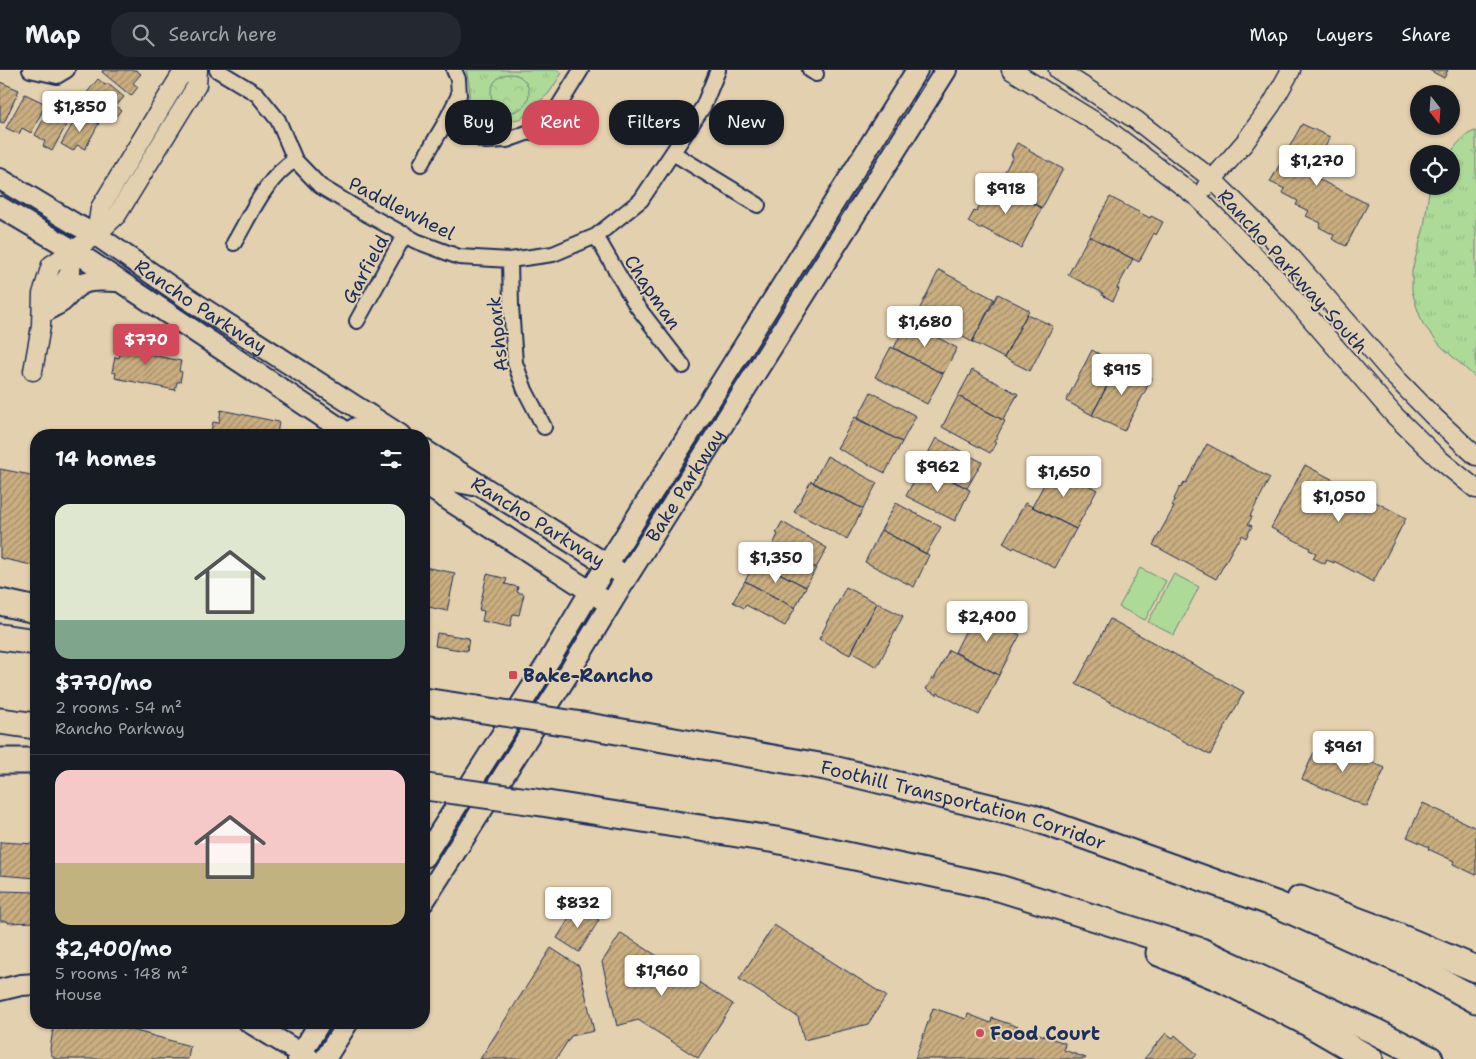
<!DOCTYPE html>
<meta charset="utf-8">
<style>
:root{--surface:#171b24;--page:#242831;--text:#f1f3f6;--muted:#9ea1a6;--line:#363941;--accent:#d1495b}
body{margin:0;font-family:"Shantell Sans",sans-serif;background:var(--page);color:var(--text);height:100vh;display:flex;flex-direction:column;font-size:19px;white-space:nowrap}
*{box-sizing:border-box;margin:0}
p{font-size:16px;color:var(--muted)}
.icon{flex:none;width:28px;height:28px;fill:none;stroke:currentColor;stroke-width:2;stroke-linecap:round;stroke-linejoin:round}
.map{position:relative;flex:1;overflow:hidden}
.details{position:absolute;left:30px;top:359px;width:400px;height:600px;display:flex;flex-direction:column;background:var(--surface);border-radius:20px;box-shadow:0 1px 4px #0004}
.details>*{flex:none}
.banner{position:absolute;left:445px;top:30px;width:475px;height:45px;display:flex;gap:10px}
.needle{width:32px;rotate:163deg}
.tools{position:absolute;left:1410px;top:15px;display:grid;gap:10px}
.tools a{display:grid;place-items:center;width:50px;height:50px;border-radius:50%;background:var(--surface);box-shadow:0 1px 4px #0004;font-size:25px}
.price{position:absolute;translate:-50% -42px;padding:0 11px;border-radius:5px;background:#fff;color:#222;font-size:16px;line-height:32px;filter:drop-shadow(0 1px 2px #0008)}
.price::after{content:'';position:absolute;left:50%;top:30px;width:15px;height:11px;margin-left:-8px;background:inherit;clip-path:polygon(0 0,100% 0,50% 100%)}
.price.active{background:var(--accent);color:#fff}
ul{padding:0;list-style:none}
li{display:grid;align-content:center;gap:10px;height:265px;padding:0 25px}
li+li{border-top:1px solid var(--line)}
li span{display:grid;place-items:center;height:155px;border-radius:15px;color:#555}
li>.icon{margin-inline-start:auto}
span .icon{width:90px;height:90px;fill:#fffc;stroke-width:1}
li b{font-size:21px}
h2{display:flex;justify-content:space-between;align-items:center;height:60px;padding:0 25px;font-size:21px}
.chip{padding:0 18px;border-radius:20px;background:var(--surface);box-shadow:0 1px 4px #0004;font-size:18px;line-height:45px}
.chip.active{background:var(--accent);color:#fff}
header{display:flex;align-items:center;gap:30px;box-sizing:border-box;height:70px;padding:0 25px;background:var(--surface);border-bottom:1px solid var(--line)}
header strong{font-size:24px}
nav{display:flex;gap:28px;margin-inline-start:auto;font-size:18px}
.search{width:350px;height:45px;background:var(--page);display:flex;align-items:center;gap:12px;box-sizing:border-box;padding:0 18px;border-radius:20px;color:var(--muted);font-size:19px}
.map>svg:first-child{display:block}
.grass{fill:url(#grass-tufts);stroke:#64847b}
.park{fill:url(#park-crowns);stroke:#64847b}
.pitch{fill:#aeda98;stroke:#64847b}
.building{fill:url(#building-hatch);stroke:#1b2f5e}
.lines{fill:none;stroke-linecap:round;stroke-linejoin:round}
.minor-casing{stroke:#1b2f5e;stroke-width:18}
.tertiary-casing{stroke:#1b2f5e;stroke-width:21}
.secondary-casing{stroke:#1b2f5e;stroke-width:24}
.motorway-casing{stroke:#1b2f5e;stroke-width:29}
.minor{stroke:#e3d0ae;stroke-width:14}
.tertiary{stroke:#e3d0ae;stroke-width:18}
.secondary{stroke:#e3d0ae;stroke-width:20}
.motorway{stroke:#e3d0ae;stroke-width:25}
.motorway-bridge-casing{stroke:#1b2f5e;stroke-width:29;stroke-linecap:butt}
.motorway-bridge{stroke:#e3d0ae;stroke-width:25}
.poi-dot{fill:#d1495b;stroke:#e3d0ae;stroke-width:2}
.labels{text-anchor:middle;stroke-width:4;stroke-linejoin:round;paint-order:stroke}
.street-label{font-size:19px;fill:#1b2f5e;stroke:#e3d0ae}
.poi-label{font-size:19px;font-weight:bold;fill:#1b2f5e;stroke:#e3d0ae;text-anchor:start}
</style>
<header>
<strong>Map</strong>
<div class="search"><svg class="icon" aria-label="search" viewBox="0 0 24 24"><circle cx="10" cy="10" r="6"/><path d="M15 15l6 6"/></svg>Search here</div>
<nav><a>Map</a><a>Layers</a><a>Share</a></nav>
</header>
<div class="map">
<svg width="1476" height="989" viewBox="0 0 1476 989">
<defs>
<pattern id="grass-tufts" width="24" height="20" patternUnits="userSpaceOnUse" patternTransform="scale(1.25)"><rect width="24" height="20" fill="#aeda98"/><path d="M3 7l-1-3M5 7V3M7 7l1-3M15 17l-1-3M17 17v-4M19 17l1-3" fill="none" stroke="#95bb85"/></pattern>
<pattern id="park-crowns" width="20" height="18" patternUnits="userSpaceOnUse" patternTransform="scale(1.25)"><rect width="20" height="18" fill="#aeda98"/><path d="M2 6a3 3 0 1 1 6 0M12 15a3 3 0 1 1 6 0" fill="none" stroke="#95bb85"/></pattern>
<pattern id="building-hatch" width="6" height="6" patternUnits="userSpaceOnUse" patternTransform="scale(1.25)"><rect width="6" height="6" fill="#caae7f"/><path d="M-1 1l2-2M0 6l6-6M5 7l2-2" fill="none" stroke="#a38e6b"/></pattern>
</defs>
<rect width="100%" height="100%" fill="#e3d0ae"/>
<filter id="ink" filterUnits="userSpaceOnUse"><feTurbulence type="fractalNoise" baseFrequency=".02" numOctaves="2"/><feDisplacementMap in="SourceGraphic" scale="10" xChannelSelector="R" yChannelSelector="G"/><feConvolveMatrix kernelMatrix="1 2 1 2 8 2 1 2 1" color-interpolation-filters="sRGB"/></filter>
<g filter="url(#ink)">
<path class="grass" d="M466,0h91l5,3 -13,20 -27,25 -34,9 -25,-11c8,-18 8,-27 3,-46z
M1476,61v247l-35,-32 -18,-22 -6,-16 -5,-17v-20l12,-44 5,-36 3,-5h19v-32h-2c8,-9 16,-21 27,-23z"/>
<path class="park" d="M491 23a19 19 0 1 1 38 0a19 19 0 1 1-38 0Z"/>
<path class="pitch" d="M1140,498l26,13 -21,39 -26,-13z
M1174,504l25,13 -25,48 -26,-13z"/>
<path class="building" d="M103,0h33l5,4 -8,9 5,4 -7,9 -29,-24z
M1429,0h19l-4,8z
M98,9l7,6 2,-2 17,14 -8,9 5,4 -7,9 -29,-24z
M0,12l19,8 -15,33 -4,-1z
M25,24l21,10 -15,29 -9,-5 -3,6 -13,-6z
M50,37l20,11 -18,33 -9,-5 2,-5 -10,-6z
M79,43l20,10 -14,26 -8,-4 -4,6 -12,-7z
M1302,54l28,13 -18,37 5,2 -1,2 52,26 -22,42 -14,-7 2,-4 -15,-8 2,-4 -15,-7 3,-5 -13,-6 2,-4 -15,-8 2,-4 -15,-7z
M1017,73l13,6 -1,2 34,18 -21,39 -44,-23 15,-29 -2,-1z
M993,112l49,26 -21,40 -40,-21v2l-13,-7 6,-11 2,1z
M1110,127l40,21 1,-2 12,6 -7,13 -2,-2 -15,29 -50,-26z
M1089,166l44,23 -16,29 2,1 -6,12 -11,-6 1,-2 -35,-18z
M939,200l55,29 -22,43 -54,-30z
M998,224l31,16 -25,48 -32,-16z
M1027,244l26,12 -23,45 -26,-13z
M907,251l50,27 -14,26 -49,-26z
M124,267l30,6 -2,12 29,6 -2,10 3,1 -2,10h-3l-2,8 -60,-12 1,-5 -4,-1 3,-15 4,1z
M891,277l52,27 -16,30 -52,-27z
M1092,280l26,15 -26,50 -26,-14z
M1119,292l33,16 -28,53 -32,-16z
M972,300l46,24 -15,26 -45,-24z
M871,322l45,24 -14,26 -45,-23z
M958,326l47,25 -11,21 2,1 -6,10 -48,-26z
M221,340l58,12 -2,12 3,1h-70l3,-13 6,1z
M855,347l47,25 -17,31 -48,-25z
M936,368l46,24 -15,26 -45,-23z
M1207,374l63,34 -20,38 2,1 -4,7 4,2 -6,12 -4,-3 -4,7 -1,-1 -21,38 -63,-34 21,-38 -2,-1 3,-6 -1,-1 6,-12 1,1 3,-6 2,1z
M827,386l50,27 -14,26 -50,-26z
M922,395l48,25 -15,31 -49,-25z
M1052,395l45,25 -21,39 -44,-22 16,-30 -2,-1z
M1305,395l38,20 1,-3 26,14 -2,2 38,20 -33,64 -39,-21v2l-7,-3 -2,4 -12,-6 3,-5 -7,-3 1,-2 -39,-20z
M0,399l36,7v90l-36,-8z
M811,411l52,28 -16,30 -53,-27z
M896,433l45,24 -15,27 -45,-24z
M1025,433l51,26 -21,39 -41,-21 -1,2 -10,-6z
M782,452l45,26 -11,20 -43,-23 5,-11 -2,-1z
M881,460l48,25 -15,32 -49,-25z
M773,475l43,23 -10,19 -44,-23z
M756,491l50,26 -11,21 -50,-27z
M424,497l31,6 -8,38 -23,-5z
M487,504l20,5 -2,5 13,3 -1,5 7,2 -5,21 -6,-1 -3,13 -28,-6 2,-10 -5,-1z
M745,511l50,27 -10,18 -39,-21 -2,3 -11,-6z
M846,517l31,16 -27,52 -31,-16z
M877,533l26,13 -26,51 -26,-15z
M975,542l45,23 -21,40 -44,-23z
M1110,549l134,73 -34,63 -134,-71z
M437,563l32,5 -2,13 -32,-5z
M949,580l50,25 -20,40 -41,-22 -1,2 -11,-6 6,-11 2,1z
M1320,669l65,29 -18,39 -65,-28z
M1423,733l53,25v47l-23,-11 1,-3 -26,-12 1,-2 -22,-10z
M0,772l36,2v34l-36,-3z
M0,821l36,1v30l-28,1v-2h-8z
M577,836l22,14 -20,32 -22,-14z
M774,855l112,71 -18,28 -64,16 -6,-23 -59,-38z
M621,863l112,71 -35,54 -60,-38 -21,6 -15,-64z
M551,878l28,18 15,65 -23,5 -15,23h-76z
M933,938l33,11 2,-5 23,9 1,-5 73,25 -1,7 22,8 -1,1h-170z
M54,952l60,4 22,5 54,15 -2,13h-133l-4,-5 -1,-5z
M1166,963l7,5 2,-3 22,19 -4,5h-49z"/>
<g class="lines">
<g class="minor-casing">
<path id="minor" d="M30,0l27,6 10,-6
M217,0l40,24 21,26 17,40 25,26 43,26 53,29 43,16 51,3 43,-6 43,-18 45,-36 62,-93 15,-37
M810,0l6,4
M445,53l40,18 22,-1 28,-10 20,-18 26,-42
M673,83l85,52
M421,94l24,-41 14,-28 -1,-16 -4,-9
M596,166l40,69 47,61
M234,173c17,-29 32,-65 61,-83
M510,190l1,46 4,57 10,27 19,37
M357,251l48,-87"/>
</g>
<g class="tertiary-casing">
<path id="tertiary" d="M1011,0l96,59 90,68 78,80 119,138 45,44 37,30
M1058,0l78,50 77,60 80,79 103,119 36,37 44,41
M1206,117l39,-45 27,-38 19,-34
M96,165l4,-27 79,-130 10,-8
M49,241l9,-19 13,-22 2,-20
M33,301l8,-45 1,-32 9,-29 45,-30 21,-20 80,-130 1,-15"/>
</g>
<g class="secondary-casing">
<g id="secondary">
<path id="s1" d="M0,109l75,45 21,11 94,65 210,135"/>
<path d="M0,137l73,43 277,185"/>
<path d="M52,237c13,-6 12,-8 21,-17 13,-13 30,-9 45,-9"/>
<path d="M348,364l8,-6 17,7"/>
<path id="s2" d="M424,380l195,122"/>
<path d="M424,397l19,12 30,6"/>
<path d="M424,414l178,115"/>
<path d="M424,787l126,-198 40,-67 327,-522"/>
<path id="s3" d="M424,831l146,-230 57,-94 319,-507"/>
<path d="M0,920l21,-5 15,-1"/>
<path d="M249,952l61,37"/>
<path d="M298,989l22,-37"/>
<path d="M325,989l23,-37"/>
</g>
</g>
<g class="motorway-casing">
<g id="motorway">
<path d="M0,532l36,8"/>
<path d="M0,567l36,5"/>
<path d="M424,631l53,8"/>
<path d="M0,651l36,5"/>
<path id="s4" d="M582,655l243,42 206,50 247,88 135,61 63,34"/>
<path d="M0,691h36"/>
<path d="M535,732l241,38 223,48 202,63 173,80 56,28"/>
<path d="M1300,829l83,31 93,39"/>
<path d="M1159,883l65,27 82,42 64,37"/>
</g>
</g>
<use href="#minor" class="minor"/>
<use href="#tertiary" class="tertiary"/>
<use href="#secondary" class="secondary"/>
<use href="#motorway" class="motorway"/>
<g class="motorway-bridge-casing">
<path id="motorway-bridge" d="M477,639l105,16
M426,717l109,15"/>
</g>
<use href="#motorway-bridge" class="motorway-bridge"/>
</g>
</g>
<g class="poi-dot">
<rect x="508" y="600" width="10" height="10" rx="2.5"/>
<circle cx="980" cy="963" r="5"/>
</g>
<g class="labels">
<g class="street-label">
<text transform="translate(402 138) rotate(27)" y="7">Paddlewheel</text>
<text transform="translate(365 199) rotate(-61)" y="7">Garfield</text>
<text transform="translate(1293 201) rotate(48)" y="7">Rancho Parkway South</text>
<text transform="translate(653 222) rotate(56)" y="7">Chapman</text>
<text dy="7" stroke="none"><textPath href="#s1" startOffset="238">Rancho Parkway</textPath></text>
<text transform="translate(497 264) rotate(-96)" y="7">Ashpark</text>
<text dy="7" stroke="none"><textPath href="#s3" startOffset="491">Bake Parkway</textPath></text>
<text dy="7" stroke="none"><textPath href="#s2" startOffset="135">Rancho Parkway</textPath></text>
<text dy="7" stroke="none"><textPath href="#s4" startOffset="390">Foothill Transportation Corridor</textPath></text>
</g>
<g class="poi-label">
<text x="523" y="612">Bake-Rancho</text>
<text x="990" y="970">Food Court</text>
</g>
</g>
</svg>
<div class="tools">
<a><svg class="needle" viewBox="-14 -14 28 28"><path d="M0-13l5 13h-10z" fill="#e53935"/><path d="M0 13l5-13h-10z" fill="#9ea1a6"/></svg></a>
<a><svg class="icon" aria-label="locate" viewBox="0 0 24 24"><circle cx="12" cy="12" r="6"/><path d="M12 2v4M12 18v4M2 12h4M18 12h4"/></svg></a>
</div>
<b class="price" style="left:80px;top:63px">$1,850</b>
<b class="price" style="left:1317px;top:117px">$1,270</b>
<b class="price" style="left:1006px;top:145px">$918</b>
<b class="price" style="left:925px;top:278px">$1,680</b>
<b class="price active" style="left:146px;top:296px">$770</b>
<b class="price" style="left:1122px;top:326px">$915</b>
<b class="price" style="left:938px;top:423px">$962</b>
<b class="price" style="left:1064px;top:428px">$1,650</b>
<b class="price" style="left:1339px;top:453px">$1,050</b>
<b class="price" style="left:776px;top:514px">$1,350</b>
<b class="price" style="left:987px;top:573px">$2,400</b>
<b class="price" style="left:1343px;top:703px">$961</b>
<b class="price" style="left:578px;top:859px">$832</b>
<b class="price" style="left:662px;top:927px">$1,960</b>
<div class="banner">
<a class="chip">Buy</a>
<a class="chip active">Rent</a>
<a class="chip">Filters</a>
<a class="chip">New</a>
</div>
<section class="details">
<h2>14 homes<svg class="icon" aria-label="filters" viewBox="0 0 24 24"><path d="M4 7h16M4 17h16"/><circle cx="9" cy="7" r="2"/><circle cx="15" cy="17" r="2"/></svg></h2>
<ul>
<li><span style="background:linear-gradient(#dfe7d0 75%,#7fa58c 0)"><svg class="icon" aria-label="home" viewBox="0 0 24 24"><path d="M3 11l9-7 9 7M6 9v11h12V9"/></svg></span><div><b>$770/mo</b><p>2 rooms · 54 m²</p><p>Rancho Parkway</p></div></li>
<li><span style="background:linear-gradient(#f6c9c9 60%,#c2b280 0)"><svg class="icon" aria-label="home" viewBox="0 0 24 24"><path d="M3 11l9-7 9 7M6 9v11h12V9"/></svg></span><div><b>$2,400/mo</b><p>5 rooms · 148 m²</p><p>House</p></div></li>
</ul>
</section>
</div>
